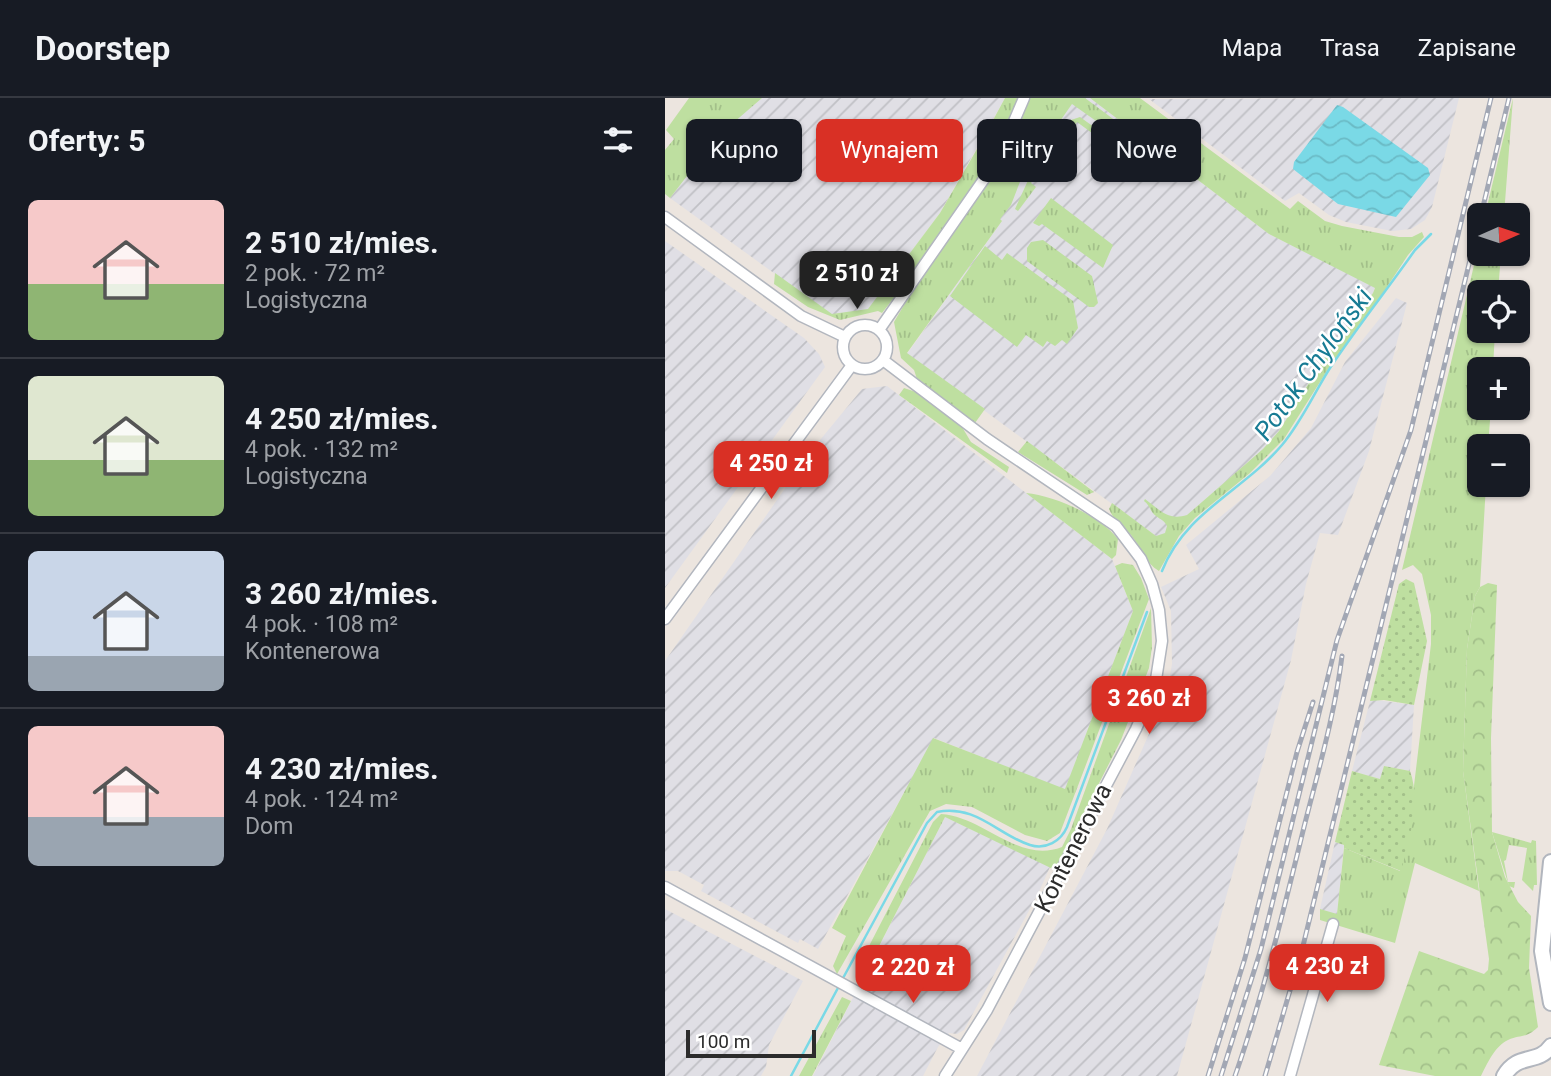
<!DOCTYPE html>
<html lang="pl">
<meta charset="utf-8">
<style>
:root{--surface:#171b24;--page:#20242c;--text:#f1f3f6;--muted:#9ea1a6;--line:#363941;--accent:#d93025}
body{margin:0;font-family:Roboto,sans-serif;background:var(--page);color:var(--text);height:100vh;display:flex;flex-direction:column;font-size:26px;white-space:nowrap}
*{box-sizing:border-box;margin:0}
p{font-size:23px;color:var(--muted)}
.icon{flex:none;width:38px;height:38px;fill:none;stroke:currentColor;stroke-width:2;stroke-linecap:round;stroke-linejoin:round}
.map{position:relative;flex:1;overflow:hidden}
.panel{display:flex;flex-direction:column;background:var(--surface);width:665px}
.panel>*{flex:none}
.hud{position:absolute;left:21px;top:21px;width:665px;height:63px;display:flex;gap:14px}
.needle{width:46px;rotate:87deg}
.fabs{position:absolute;left:802px;top:105px;display:grid;gap:14px}
.fabs a{display:grid;place-items:center;width:63px;height:63px;border-radius:10px;background:var(--surface);box-shadow:0 2px 5px #0004;font-size:35px}
.scale{position:absolute;left:21px;bottom:18px;width:130px;box-sizing:border-box;padding-left:7px;border:4px solid #2c2c2c;border-top:0;font-size:19px;line-height:24px;white-space:nowrap;color:#2c2c2c;-webkit-text-stroke:5px #fff;paint-order:stroke}
.price{position:absolute;translate:-50% -60px;padding:0 16px;border-radius:14px;background:var(--accent);color:#fff;font-size:23px;line-height:46px;filter:drop-shadow(0 2px 4px #0008)}
.price::after{content:'';position:absolute;left:50%;top:42px;width:21px;height:16px;margin-left:-10px;background:inherit;clip-path:polygon(0 0,100% 0,50% 100%)}
.price.current{background:#222;color:#fff}
ul{padding:0;list-style:none}
li{display:flex;align-items:center;gap:21px;height:175px;padding:0 28px}
li+li{border-top:2px solid var(--line)}
li span{display:grid;place-items:center;flex:none;width:196px;height:140px;border-radius:10px;color:#555}
li>.icon{margin-inline-start:auto}
span .icon{width:84px;height:84px;fill:#fffc;stroke-width:1}
li b{font-size:30px}
h2{display:flex;justify-content:space-between;align-items:center;height:84px;padding:0 28px;font-size:30px}
.pill{padding:0 24px;border-radius:10px;background:var(--surface);box-shadow:0 2px 5px #0004;font-size:24px;line-height:63px}
.pill.current{background:var(--accent);color:#fff}
header{display:flex;align-items:center;gap:42px;box-sizing:border-box;height:98px;padding:0 35px;background:var(--surface);border-bottom:2px solid var(--line)}
header strong{font-size:33px}
nav{display:flex;gap:38px;margin-inline-start:auto;font-size:24px}
main{display:flex;flex:1;min-height:0}
.map>svg:first-child{display:block}
.industrial{fill:url(#industrial-furrows)}
.grass{fill:url(#grass-tufts)}
.forest{fill:url(#forest-crowns)}
.garden{fill:url(#garden-dots)}
.water{fill:url(#water-waves)}
.lines{fill:none;stroke-linecap:round;stroke-linejoin:round}
.stream{stroke:#7ad9e6;stroke-width:2.5}
.street-casing{stroke:#b2b6be;stroke-width:13}
.secondary-casing{stroke:#b2b6be;stroke-width:18}
.street{stroke:#fff;stroke-width:10}
.secondary{stroke:#fff;stroke-width:14}
.rail-casing{stroke:#a2a7b4;stroke-width:5}
.rail{stroke:#fff;stroke-width:2.5;stroke-dasharray:8;stroke-linecap:butt}
.labels{text-anchor:middle;stroke-width:5;stroke-linejoin:round;paint-order:stroke}
.street-label{font-size:24px;fill:#2c2c2c;stroke:#fff}
.water-label{font-size:26px;font-style:italic;fill:#177b94;stroke:#fff}
</style>
<header>
<strong>Doorstep</strong>
<nav><a>Mapa</a><a>Trasa</a><a>Zapisane</a></nav>
</header>
<main>
<section class="panel">
<h2>Oferty: 5<svg class="icon" aria-label="filters" viewBox="0 0 24 24"><path d="M4 7h16M4 17h16"/><circle cx="9" cy="7" r="2"/><circle cx="15" cy="17" r="2"/></svg></h2>
<ul>
<li><span style="background:linear-gradient(#f6c9c9 60%,#8fb573 0)"><svg class="icon" aria-label="home" viewBox="0 0 24 24"><path d="M3 11l9-7 9 7M6 9v11h12V9"/></svg></span><div><b>2 510 zł/mies.</b><p>2 pok. · 72 m²</p><p>Logistyczna</p></div></li>
<li><span style="background:linear-gradient(#dfe7d0 60%,#8fb573 0)"><svg class="icon" aria-label="home" viewBox="0 0 24 24"><path d="M3 11l9-7 9 7M6 9v11h12V9"/></svg></span><div><b>4 250 zł/mies.</b><p>4 pok. · 132 m²</p><p>Logistyczna</p></div></li>
<li><span style="background:linear-gradient(#c9d6e8 75%,#9aa5b1 0)"><svg class="icon" aria-label="home" viewBox="0 0 24 24"><path d="M3 11l9-7 9 7M6 9v11h12V9"/></svg></span><div><b>3 260 zł/mies.</b><p>4 pok. · 108 m²</p><p>Kontenerowa</p></div></li>
<li><span style="background:linear-gradient(#f6c9c9 65%,#9aa5b1 0)"><svg class="icon" aria-label="home" viewBox="0 0 24 24"><path d="M3 11l9-7 9 7M6 9v11h12V9"/></svg></span><div><b>4 230 zł/mies.</b><p>4 pok. · 124 m²</p><p>Dom</p></div></li>
</ul>
</section>
<div class="map">
<svg width="886" height="978" viewBox="0 0 886 978">
<defs>
<pattern id="industrial-furrows" width="10" height="10" patternUnits="userSpaceOnUse" patternTransform="scale(1.75)"><rect width="10" height="10" fill="#e0dfe5"/><path d="M-1 1l2-2M0 10L10 0M9 11l2-2" fill="none" stroke="#c0c0c5"/></pattern>
<pattern id="grass-tufts" width="24" height="20" patternUnits="userSpaceOnUse" patternTransform="scale(1.75)"><rect width="24" height="20" fill="#bedfa0"/><path d="M3 7l-1-3M5 7V3M7 7l1-3M15 17l-1-3M17 17v-4M19 17l1-3" fill="none" stroke="#a3c08a"/></pattern>
<pattern id="forest-crowns" width="20" height="18" patternUnits="userSpaceOnUse" patternTransform="scale(1.75)"><rect width="20" height="18" fill="#bedfa0"/><path d="M2 6a3 3 0 1 1 6 0M12 15a3 3 0 1 1 6 0" fill="none" stroke="#a3c08a"/></pattern>
<pattern id="garden-dots" width="8" height="8" patternUnits="userSpaceOnUse" patternTransform="scale(1.75)"><rect width="8" height="8" fill="#bedfa0"/><path d="M2 2h.1M6 6h.1" fill="none" stroke="#a3c08a" stroke-width="1.8" stroke-linecap="round"/></pattern>
<pattern id="water-waves" width="16" height="10" patternUnits="userSpaceOnUse" patternTransform="scale(1.75)"><rect width="16" height="10" fill="#7ad9e6"/><path d="M0 5q4-4 8 0t8 0" fill="none" stroke="#6abac5"/></pattern>
</defs>
<rect width="100%" height="100%" fill="#ece5df"/>
<path class="industrial" d="M96,0h244l-65,115 -72,97 -36,5 -162,-117 48,-62z
M411,0h14l179,136 106,53 -2,6 -46,61 -48,77 -16,18 -103,90 -253,-185 95,-133 -14,-12 49,-56z
M794,0l-27,109 -7,13 -14,9 -19,2 -46,-9 -17,-7 -30,-22 -14,8 -136,-102z
M0,143l139,97 15,16 6,13 -160,221z
M731,200l11,5 -38,148 -31,84 -18,-2 -14,51 -15,76 -114,416h-200l130,-247 60,-136 5,-29 -1,-53 -10,-24 38,-18 -13,-24 84,-69 41,-48 34,-66z
M222,288l225,173 21,52 -68,179 -131,-52 -116,211 -18,-10 -2,4 -97,-52 3,-6 -26,-14h-13v-210l146,-210 51,-62z
M711,602l38,5 -4,66 -26,-5 -4,13 -28,-8 18,-70z
M280,719l105,50 -12,27 -74,136 -7,4 -8,-1 -11,14 -15,29h-110z
M670,744l9,3 -7,70 -17,-6z
M0,811l138,72 -34,64 -3,22 -5,9h-96z"/>
<path class="grass" d="M24,0h73l-44,38 -48,62 -5,-4v-44l9,-11 -8,-9z
M340,0h15c-6,13 -10,33 -28,24z
M364,0h56l106,79 -17,-1 -102,-72 -49,70 -12,31 -11,14 2,2 -95,132 78,56 -10,14 -3,-1 -55,-43 -3,-9 -13,-12 -7,-36 26,-44 78,-109z
M425,0h50l150,111 8,-8 27,20 17,5 57,11h13l10,-5 2,5 -16,18 -25,38 -51,70 -48,76 -34,34 -55,45 -16,18 -20,35c-14,-8 -18,-24 -28,-36 -8,-8 -17,-14 -22,-26l3,-6 44,33 9,-3 2,-7c-3,-6 -6,-6 -11,-10 -6,-4 -6,-11 -12,-15l1,-2c15,11 23,22 42,16l76,-66 16,-18 48,-77 46,-61 2,-5 -106,-54z
M848,0l-9,117h-19z
M415,19l70,50 -5,5 -68,-50 -46,61 5,4 -18,24 -3,-2 15,-33 41,-56z
M323,32l9,10v13l-76,110 -39,50 -4,-2 -38,9 -32,-13 -34,-23 1,-11 57,41 36,-5 72,-96z
M386,100l62,47 -10,23 -61,-44 -3,2 -6,-3z
M378,142l49,36 6,27 -4,4h-5l-62,-46v-13l4,-6z
M814,146v10h22l-3,38h-19v39h16l-2,38h-14v39h12l-3,38h-9v39h7l-6,102 -5,9 -8,53 -4,122 16,120 -64,-28 -20,80 -75,-23v-11l17,5 7,-66 56,23 13,-77 18,-150v-29l-9,-41 -9,-9 -11,5z
M320,148l17,14 5,-7 66,48 5,27 -11,16 -5,-4 -7,6 -8,-5 -4,6 -17,-12 -9,12 -67,-51z
M239,290l12,4 46,35 9,15 38,25 -2,6 -108,-78z
M362,343l67,51 -7,3 -69,-43z
M361,395c30,3 74,23 92,46l-2,16 -4,4z
M457,465l11,2 8,13 8,21 -89,234 -13,8 -22,-6 -53,-28 -26,-3 -16,7 -93,163 -4,-8 13,-30 -14,-8 101,-190 132,51 68,-178 -18,-45z
M486,510l1,39 -3,21 -28,72 -66,130 -110,-53 -69,135 -8,-4 65,-126 8,-8c44,3 77,50 121,33l9,-18z
M827,734l39,11 1,-3 4,1 1,44h-3l-1,6 -11,-11 5,-32 -18,-3 -3,15 -2,1 4,21h7l-1,6 -5,-2z
M177,899l9,4 -39,75h-13z"/>
<path class="forest" d="M823,485l9,2 -6,153 1,94 13,45 13,25 13,14 -2,52 9,59c-12,12 -17,7 -30,13 -13,6 -21,24 -27,36h-46l-56,-11 40,-114 65,23 4,-4 1,-11 -26,-188 4,-122 8,-53 5,-9z"/>
<path class="garden" d="M741,481l8,4 13,58 -13,64 -30,-5 -14,1 29,-117z
M719,668l26,5c11,30 -1,70 -9,100l-57,-23v-3l-9,-3 17,-71 28,8z"/>
<path class="water" d="M672,7l6,2 85,61 2,7 -34,42 -58,-13 -45,-35 1,-7z"/>
<g class="lines">
<path class="stream" d="M497,473c23,-59 81,-80 120,-126 20,-24 32,-52 48,-77 27,-41 57,-78 85,-118l16,-16
M177,882l85,-157 10,-11c39,-8 61,23 93,33 16,5 31,-4 37,-18l80,-215
M126,978l48,-90"/>
<g class="street-casing">
<path id="street" d="M0,119l136,99 44,21
M178 249a22 22 0 1 1 44 0a22 22 0 1 1-44 0Z
M214,232l119,-171 26,-61
M218,262l104,79 129,87 25,33 11,25 7,26 3,31 -7,45 -19,43 -149,281 -42,66
M0,521l187,-254
M0,789l297,162
M625,978l43,-152"/>
</g>
<g class="secondary-casing">
<path id="secondary" d="M886,764l-9,89 9,52
M839,978c14,-24 34,-11 47,-30"/>
</g>
<use href="#street" class="street"/>
<use href="#secondary" class="secondary"/>
<g class="rail-casing">
<path id="rail" d="M816,117l28,-117
M543,978l37,-118 52,-206 16,-50
M556,978l40,-127 76,-309 74,-210 80,-332
M570,978c29,-83 49,-168 70,-253 14,-55 30,-110 37,-167
M600,978l38,-130 176,-723"/>
</g>
<use href="#rail" class="rail"/>
</g>
<g class="labels">
<g class="street-label">
<text transform="translate(408 750) rotate(-63)" y="8">Kontenerowa</text>
</g>
<g class="water-label">
<text transform="translate(648 266) rotate(-54)" y="9">Potok Chyloński</text>
</g>
</g>
</svg>
<div class="fabs">
<a><svg class="needle" viewBox="-14 -14 28 28"><path d="M0-13l5 13h-10z" fill="#e53935"/><path d="M0 13l5-13h-10z" fill="#9ea1a6"/></svg></a>
<a><svg class="icon" aria-label="locate" viewBox="0 0 24 24"><circle cx="12" cy="12" r="6"/><path d="M12 2v4M12 18v4M2 12h4M18 12h4"/></svg></a>
<a>+</a>
<a>−</a>
</div>
<div class="scale">100 m</div>
<b class="price current" style="left:192px;top:213px">2 510 zł</b>
<b class="price" style="left:106px;top:403px">4 250 zł</b>
<b class="price" style="left:484px;top:638px">3 260 zł</b>
<b class="price" style="left:662px;top:906px">4 230 zł</b>
<b class="price" style="left:248px;top:907px">2 220 zł</b>
<div class="hud">
<a class="pill">Kupno</a>
<a class="pill current">Wynajem</a>
<a class="pill">Filtry</a>
<a class="pill">Nowe</a>
</div>
</div>
</main>
